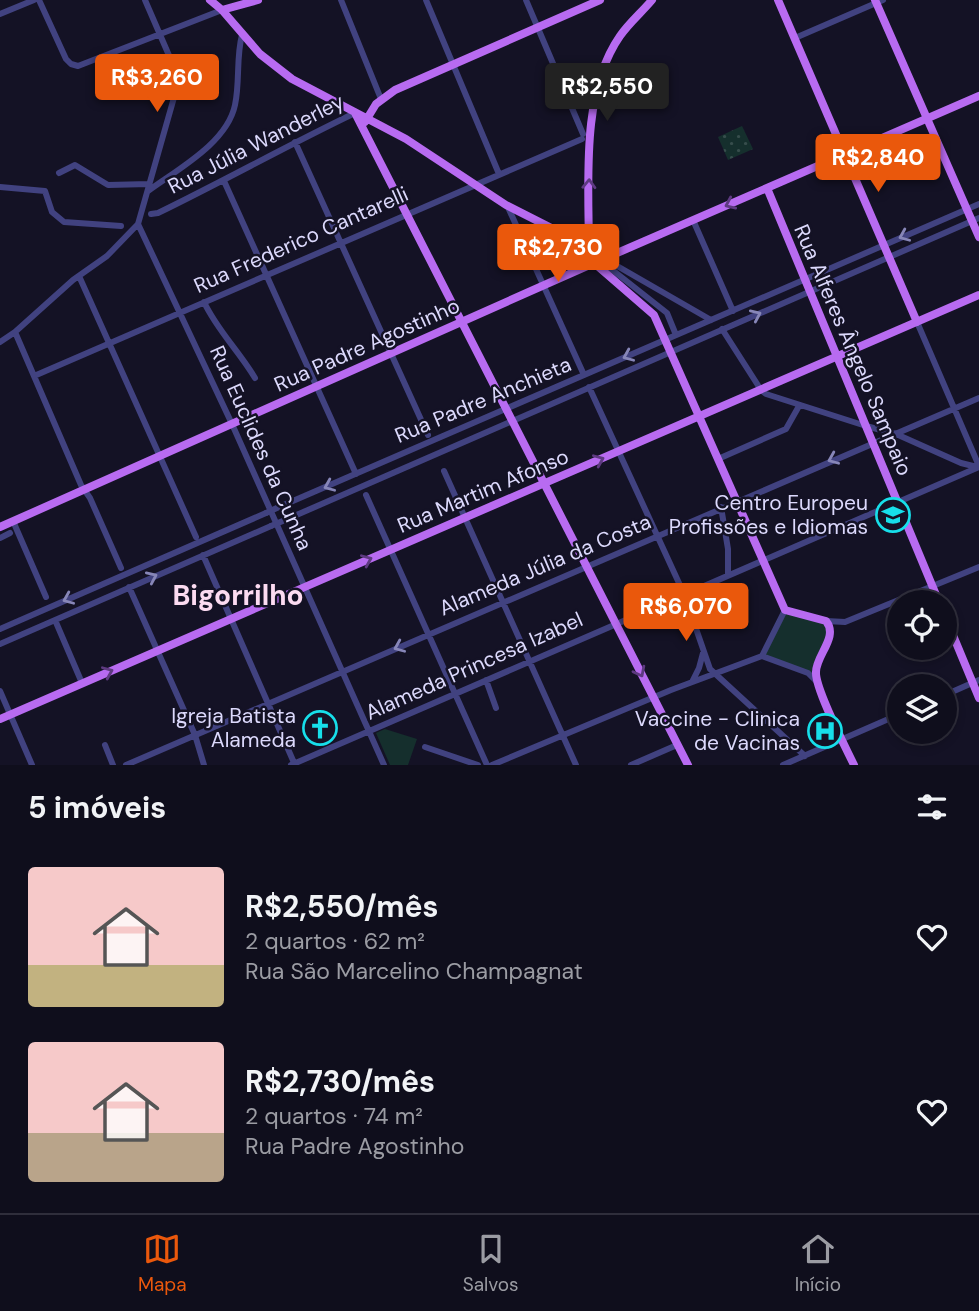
<!DOCTYPE html>
<html lang="pt">
<meta charset="utf-8">
<style>
:root{--surface:#0f0e1c;--page:#181725;--text:#f1f3f6;--muted:#9b9ca3;--line:#2f2e3b;--accent:#ea580c}
body{margin:0;font-family:"DM Sans",sans-serif;background:var(--page);color:var(--text);height:100vh;display:flex;flex-direction:column;font-size:26px;white-space:nowrap}
*{box-sizing:border-box;margin:0}
p{font-size:23px;color:var(--muted)}
.icon{flex:none;width:38px;height:38px;fill:none;stroke:currentColor;stroke-width:2;stroke-linecap:round;stroke-linejoin:round}
.map{position:relative;height:765px;overflow:hidden}
.drawer{display:flex;flex-direction:column;background:var(--surface);flex:1}
.drawer>*{flex:none}
.buttons{position:absolute;left:887px;top:590px;display:grid;gap:14px}
.buttons a{display:grid;place-items:center;width:70px;height:70px;border-radius:50%;background:var(--surface);box-shadow:0 4px 10px #0003,0 0 0 2px var(--line);font-size:35px}
.price{position:absolute;translate:-50% -60px;padding:0 16px;border-radius:7px;background:var(--accent);color:#fff;font-size:23px;line-height:46px;filter:drop-shadow(0 2px 4px #0008)}
.price::after{content:'';position:absolute;left:50%;top:42px;width:21px;height:16px;margin-left:-10px;background:inherit;clip-path:polygon(0 0,100% 0,50% 100%)}
.price.selected{background:#222;color:#fff}
ul{padding:0;list-style:none}
li{display:flex;align-items:center;gap:21px;height:175px;padding:0 28px}
li span{display:grid;place-items:center;flex:none;width:196px;height:140px;border-radius:7px;color:#555}
li>.icon{margin-inline-start:auto}
span .icon{width:84px;height:84px;fill:#fffc;stroke-width:1}
li b{font-size:30px}
h2{display:flex;justify-content:space-between;align-items:center;height:84px;padding:0 28px;font-size:30px}
.tab-bar{display:flex;justify-content:space-around;align-items:center;height:98px;border-top:2px solid var(--line);background:var(--surface);font-size:19px;color:var(--muted)}
.tab-bar a{display:grid;justify-items:center;gap:4px}
.tab-bar .selected{color:var(--accent)}
.map>svg:first-child{display:block}
.grass{fill:url(#grass-dots)}
.park{fill:#152f2d}
.lines{fill:none;stroke-linecap:round;stroke-linejoin:round}
.minor{stroke:#414280;stroke-width:6}
.major{stroke:#b86bf1;stroke-width:8}
.minor-bridge{stroke:#414280;stroke-width:6}
.oneway{stroke:#5e3a81}
.oneway2{stroke:#8786b8}
.labels{text-anchor:middle;stroke-width:5;stroke-linejoin:round;paint-order:stroke}
.street-label{font-size:21px;fill:#dcd9fc;stroke:#141225}
.poi-label{font-size:21px;fill:#dcd9fc;stroke:#141225;text-anchor:end}
.district-label{font-size:28px;font-weight:bold;fill:#fcdbf1;stroke:#141225}
</style>
<div class="map">
<svg width="979" height="765" viewBox="0 0 979 765">
<defs>
<pattern id="grass-dots" width="8" height="8" patternUnits="userSpaceOnUse" patternTransform="scale(1.75)"><rect width="8" height="8" fill="#152f2d"/><path d="M2 2h.1M6 6h.1" fill="none" stroke="#364d4c" stroke-width="1.8" stroke-linecap="round"/></pattern>
</defs>
<rect width="100%" height="100%" fill="#141225"/>
<path class="grass" d="M742,126l11,23 -25,11 -10,-23z"/>
<path class="park" d="M785,610l41,11 5,10 -20,45 -49,-20z
M385,729l32,10 -9,26h-18l-14,-32z"/>
<g class="lines">
<path class="minor" d="M39,0l27,59 5,5 7,2 144,-56
M341,0l40,99
M426,0l73,174
M526,0l57,134
M0,14l34,-14
M795,38l88,-38
M295,142l133,293
M59,173l16,-8 33,20 41,-1
M224,181l132,293
M0,187l45,4 7,21 12,10 57,4
M148,191c30,-22 79,-48 87,-86 5,-23 1,-48 7,-70
M507,205l77,170
M151,214l7,-1c66,-32 130,-68 197,-100
M693,220l40,91
M138,224l94,200 152,341
M605,259l106,61
M601,261l66,52 9,22
M79,276l117,261
M204,302c13,28 35,49 51,76
M917,322l62,144
M722,329l39,61 5,4 100,32 30,8 65,29 16,4
M15,332l66,153 9,13 31,70
M0,342l15,-10 58,-52 34,-24 31,-32 39,-137 -3,-20 -29,-67
M34,376l548,-237
M589,387l95,207 26,75 95,87
M718,459l68,-30 13,-23
M444,471l132,294
M366,495l121,270
M279,507l700,-303
M721,507l7,42v25
M285,520l694,-302
M13,521l33,76
M0,538l10,-5
M203,555l92,210
M129,587l66,148 9,30
M55,620l27,63
M826,621l19,1 134,-55
M0,629l266,-116
M0,644l271,-118
M762,656l46,17 8,8
M762,656l23,-46
M486,680l10,28
M692,682l7,-14 4,-15
M0,691l32,74
M945,695l34,-15
M105,745l8,20
M425,747l53,18
M126,765l853,-367
M291,765l688,-298
M492,765l179,-75 91,-34
M631,765l46,-20
M783,765l117,-51"/>
<path class="major" d="M210,0l12,10 38,44 32,25 114,60 100,66 71,36 14,14
M652,0c-10,12 -23,23 -32,36 -40,57 -31,150 -31,217l5,10 60,52 131,295 41,11c13,16 -10,34 -10,51 -1,17 29,74 38,93
M778,0l139,322
M875,0l104,237
M222,10l36,-10
M355,113l333,652
M365,122l11,-18 19,-14 205,-90
M767,188l172,414
M0,527l594,-264 385,-167
M945,616l34,82
M0,719l979,-424"/>
<path class="minor-bridge" d="M266,513l13,-6
M271,526l14,-6"/>
</g>
<defs><path id="oneway-chevron" d="M-2-3.5L2.5 0L-2 3.5" fill="none" stroke-width="1.6" stroke-linecap="round" stroke-linejoin="round" transform="scale(1.75)"/></defs>
<g class="oneway">
<use href="#oneway-chevron" transform="translate(589 184) rotate(-88)"/>
<use href="#oneway-chevron" transform="translate(730 204) rotate(156)"/>
<use href="#oneway-chevron" transform="translate(599 460) rotate(-23)"/>
<use href="#oneway-chevron" transform="translate(367 560) rotate(-23)"/>
<use href="#oneway-chevron" transform="translate(108 672) rotate(-23)"/>
<use href="#oneway-chevron" transform="translate(640 672) rotate(63)"/>
</g>
<g class="oneway2">
<use href="#oneway-chevron" transform="translate(904 236) rotate(157)"/>
<use href="#oneway-chevron" transform="translate(756 315) rotate(-24)"/>
<use href="#oneway-chevron" transform="translate(628 356) rotate(157)"/>
<use href="#oneway-chevron" transform="translate(833 459) rotate(157)"/>
<use href="#oneway-chevron" transform="translate(329 486) rotate(157)"/>
<use href="#oneway-chevron" transform="translate(152 577) rotate(-24)"/>
<use href="#oneway-chevron" transform="translate(68 599) rotate(157)"/>
<use href="#oneway-chevron" transform="translate(399 647) rotate(157)"/>
</g>
<defs>
<g id="university-ring" transform="scale(1.75)"><circle r="9.5" fill="#141225" stroke="#17dfea" stroke-width="1.5"/><path d="M0-5L7-2L0 1L-7-2ZM-4 1L0 2.5L4 1V4Q0 6-4 4Z" fill="#17dfea"/></g>
<g id="church-ring" transform="scale(1.75)"><circle r="9.5" fill="#141225" stroke="#17dfea" stroke-width="1.5"/><path d="M-1.2-6h2.4v3.5h3.3v2.4h-3.3V6h-2.4V-.1h-3.3v-2.4h3.3Z" fill="#17dfea"/></g>
<g id="hospital-ring" transform="scale(1.75)"><circle r="9.5" fill="#141225" stroke="#17dfea" stroke-width="1.5"/><path d="M-5-5h3v3.5h4V-5h3V5h-3V1.5h-4V5h-3Z" fill="#17dfea"/></g>
</defs>
<g fill-rule="evenodd">
<use href="#university-ring" x="893" y="515"/>
<use href="#church-ring" x="320" y="728"/>
<use href="#hospital-ring" x="825" y="731"/>
</g>
<g class="labels">
<g class="street-label">
<text transform="translate(256 144) rotate(-27)" y="7">Rua Júlia Wanderley</text>
<text transform="translate(301 240) rotate(-24)" y="7">Rua Frederico Cantarelli</text>
<text transform="translate(367 345) rotate(-24)" y="7">Rua Padre Agostinho</text>
<text transform="translate(853 350) rotate(67)" y="7">Rua Alferes Ângelo Sampaio</text>
<text transform="translate(483 400) rotate(-23)" y="7">Rua Padre Anchieta</text>
<text transform="translate(261 448) rotate(66)" y="7">Rua Euclides da Cunha</text>
<text transform="translate(483 491) rotate(-23)" y="7">Rua Martim Afonso</text>
<text transform="translate(545 565) rotate(-23)" y="7">Alameda Júlia da Costa</text>
<text transform="translate(474 666) rotate(-24)" y="7">Alameda Princesa Izabel</text>
</g>
<g class="poi-label">
<text x="868" y="510">Centro Europeu<tspan x="868" dy="24">Profissões e Idiomas</tspan></text>
<text x="296" y="723">Igreja Batista<tspan x="296" dy="24">Alameda</tspan></text>
<text x="800" y="726">Vaccine - Clinica<tspan x="800" dy="24">de Vacinas</tspan></text>
</g>
<g class="district-label">
<text x="238" y="605">Bigorrilho</text>
</g>
</g>
</svg>
<div class="buttons">
<a><svg class="icon" aria-label="locate" viewBox="0 0 24 24"><circle cx="12" cy="12" r="6"/><path d="M12 2v4M12 18v4M2 12h4M18 12h4"/></svg></a>
<a><svg class="icon" aria-label="layers" viewBox="0 0 24 24"><path d="M12 4l9 5-9 5-9-5zM3 14l9 5 9-5"/></svg></a>
</div>
<b class="price" style="left:157px;top:114px">R$3,260</b>
<b class="price selected" style="left:607px;top:123px">R$2,550</b>
<b class="price" style="left:878px;top:194px">R$2,840</b>
<b class="price" style="left:558px;top:284px">R$2,730</b>
<b class="price" style="left:686px;top:643px">R$6,070</b>
</div>
<section class="drawer">
<h2>5 imóveis<svg class="icon" aria-label="filters" viewBox="0 0 24 24"><path d="M4 7h16M4 17h16"/><circle cx="9" cy="7" r="2"/><circle cx="15" cy="17" r="2"/></svg></h2>
<ul>
<li><span style="background:linear-gradient(#f6c9c9 70%,#c2b280 0)"><svg class="icon" aria-label="home" viewBox="0 0 24 24"><path d="M3 11l9-7 9 7M6 9v11h12V9"/></svg></span><div><b>R$2,550/mês</b><p>2 quartos · 62 m²</p><p>Rua São Marcelino Champagnat</p></div><svg class="icon" aria-label="heart" viewBox="0 0 24 24"><path d="M12 20l-8-8c-3-5 5-10 8-4 3-6 11-1 8 4z"/></svg></li>
<li><span style="background:linear-gradient(#f6c9c9 65%,#b9a48a 0)"><svg class="icon" aria-label="home" viewBox="0 0 24 24"><path d="M3 11l9-7 9 7M6 9v11h12V9"/></svg></span><div><b>R$2,730/mês</b><p>2 quartos · 74 m²</p><p>Rua Padre Agostinho</p></div><svg class="icon" aria-label="heart" viewBox="0 0 24 24"><path d="M12 20l-8-8c-3-5 5-10 8-4 3-6 11-1 8 4z"/></svg></li>
</ul>
</section>
<nav class="tab-bar">
<a class="selected"><svg class="icon" aria-label="map" viewBox="0 0 24 24"><path d="M3 6l6-2 6 2 6-2v14l-6 2-6-2-6 2zM9 4v14M15 6v14"/></svg>Mapa</a>
<a><svg class="icon" aria-label="saved" viewBox="0 0 24 24"><path d="M7 4h10v16l-5-4-5 4z"/></svg>Salvos</a>
<a><svg class="icon" aria-label="home" viewBox="0 0 24 24"><path d="M3 11l9-7 9 7M6 9v11h12V9"/></svg>Início</a>
</nav>
